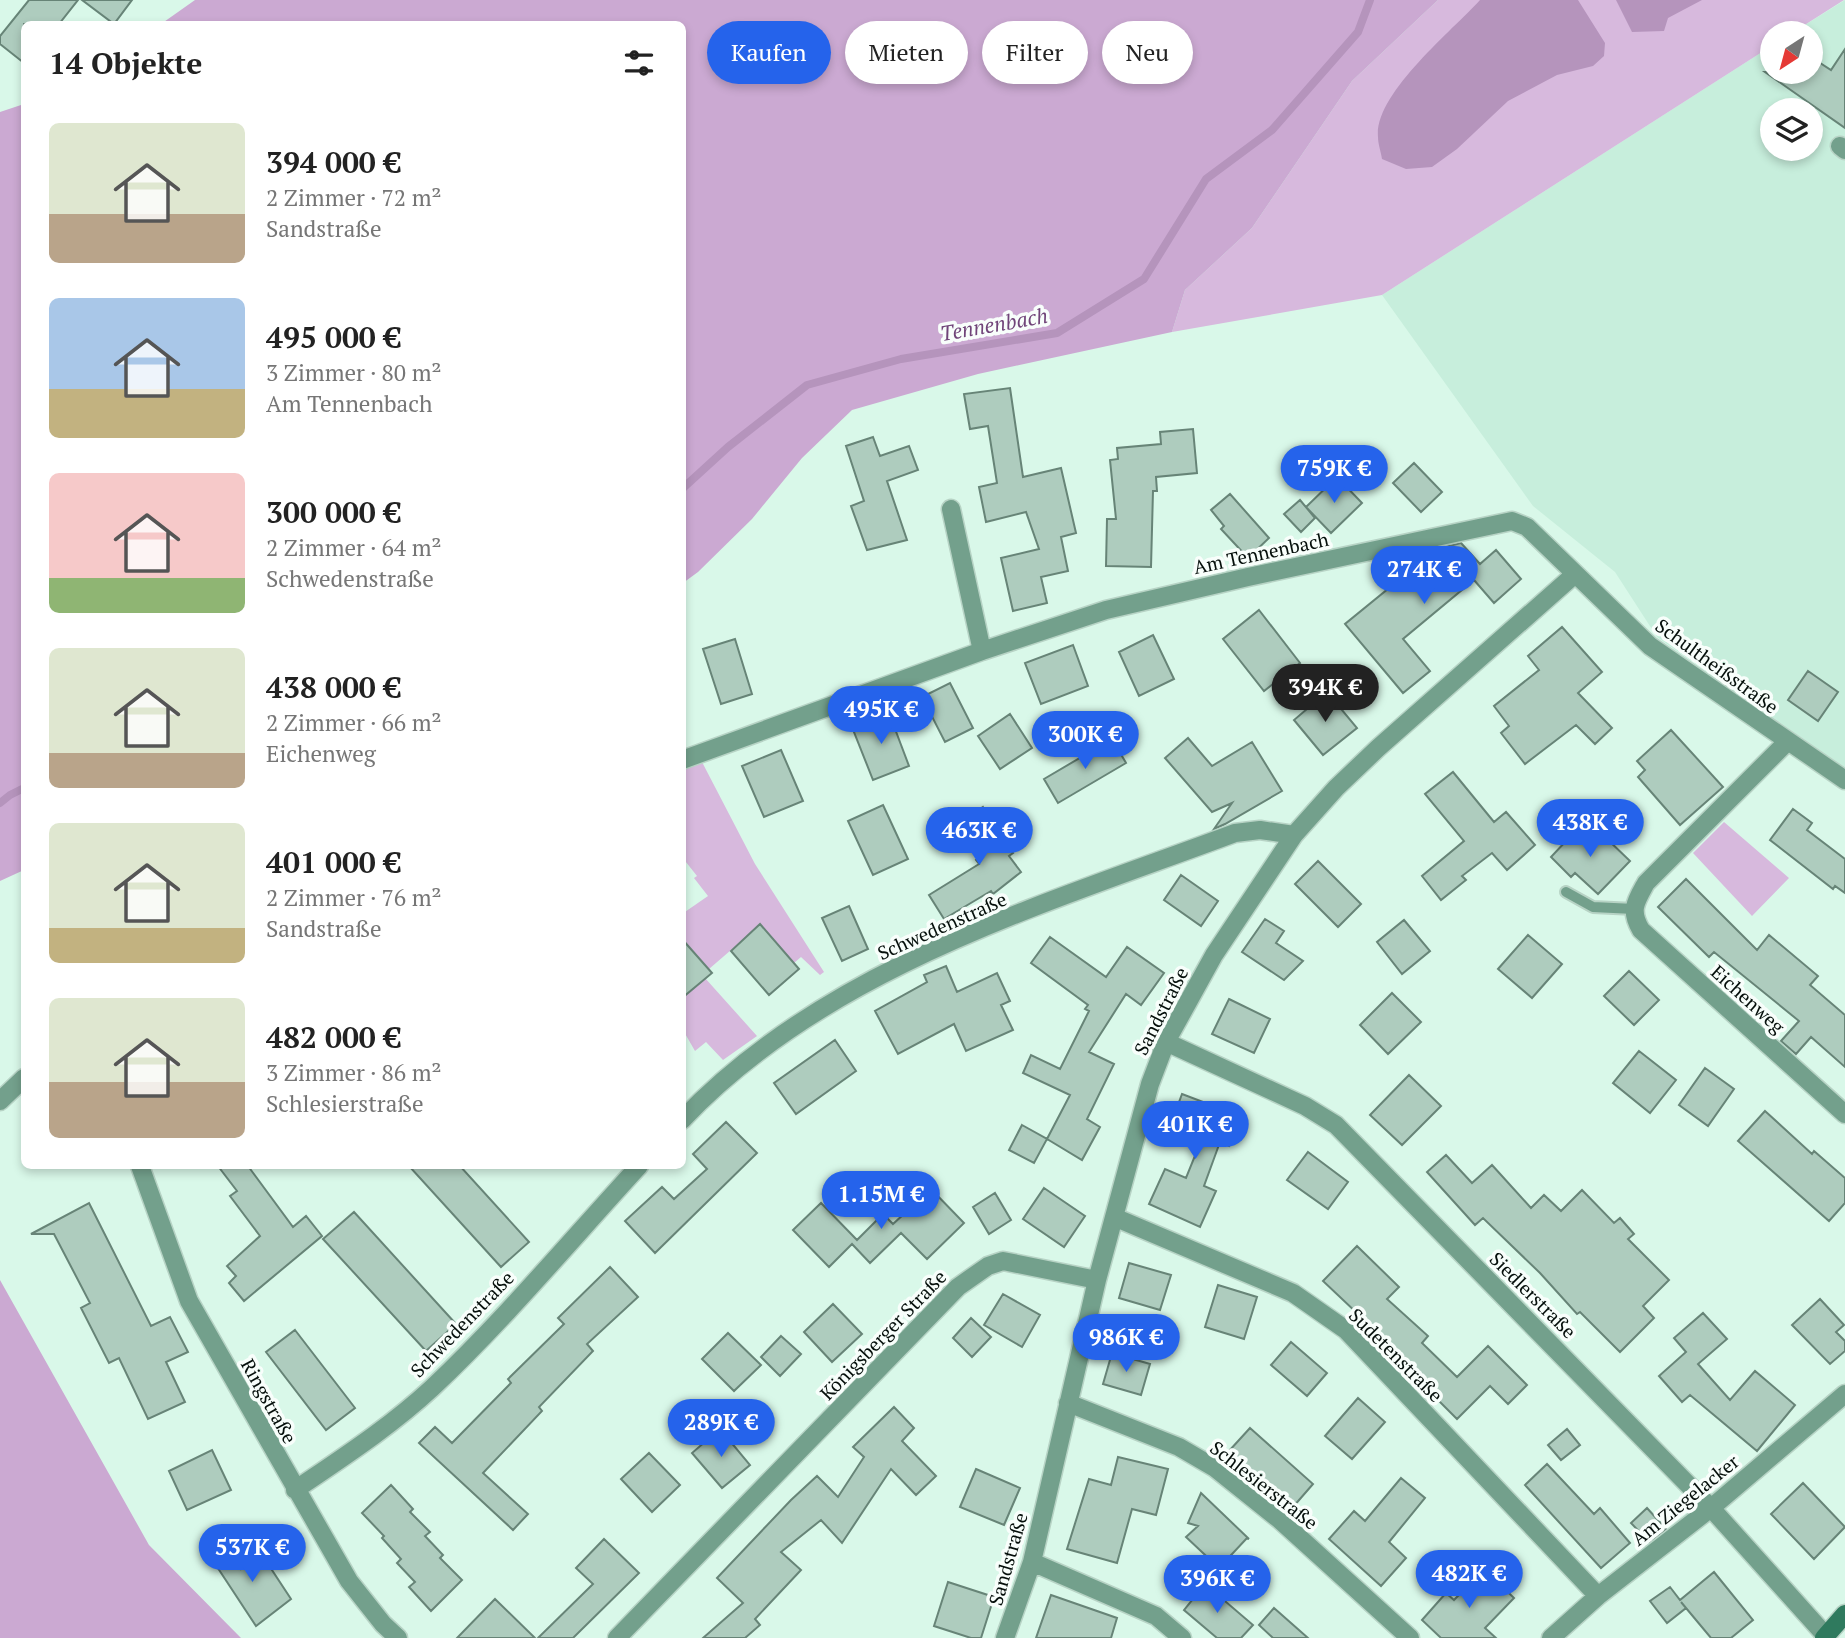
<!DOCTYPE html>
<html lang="de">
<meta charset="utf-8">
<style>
:root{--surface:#fff;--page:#f2f2f2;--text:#222;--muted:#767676;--accent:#2563eb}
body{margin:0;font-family:"PT Serif",serif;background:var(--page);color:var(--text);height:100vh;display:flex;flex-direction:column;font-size:26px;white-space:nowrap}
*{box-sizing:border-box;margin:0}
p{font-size:23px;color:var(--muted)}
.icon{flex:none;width:38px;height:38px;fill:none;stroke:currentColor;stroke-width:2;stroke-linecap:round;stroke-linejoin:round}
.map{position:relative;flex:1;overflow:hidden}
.details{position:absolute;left:21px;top:21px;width:665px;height:1148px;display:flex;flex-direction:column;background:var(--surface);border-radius:10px;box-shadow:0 4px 10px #0003}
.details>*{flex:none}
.top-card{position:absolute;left:707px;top:21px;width:665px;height:63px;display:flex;gap:14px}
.needle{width:46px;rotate:216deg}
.fabs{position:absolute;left:1760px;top:21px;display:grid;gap:14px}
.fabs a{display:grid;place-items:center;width:63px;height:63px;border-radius:50%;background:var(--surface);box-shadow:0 4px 10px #0003;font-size:35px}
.price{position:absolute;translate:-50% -60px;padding:0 16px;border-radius:24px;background:var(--accent);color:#fff;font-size:23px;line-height:46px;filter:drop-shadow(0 2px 4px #0008)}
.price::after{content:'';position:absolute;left:50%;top:42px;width:21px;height:16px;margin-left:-10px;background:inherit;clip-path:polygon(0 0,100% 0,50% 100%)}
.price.current{background:#222;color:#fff}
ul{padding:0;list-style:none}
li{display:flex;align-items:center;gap:21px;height:175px;padding:0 28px}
li span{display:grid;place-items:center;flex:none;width:196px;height:140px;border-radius:10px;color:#555}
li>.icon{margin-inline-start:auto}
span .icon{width:84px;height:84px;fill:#fffc;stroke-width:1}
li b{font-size:30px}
h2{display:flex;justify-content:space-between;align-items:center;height:84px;padding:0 28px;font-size:30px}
.pill{padding:0 24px;border-radius:32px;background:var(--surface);box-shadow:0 4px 10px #0003;font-size:24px;line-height:63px}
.pill.current{background:var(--accent);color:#fff}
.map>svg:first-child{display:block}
.built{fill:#c7eedc;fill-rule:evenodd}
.green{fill:#d7b9dd}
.forest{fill:#cba9d2}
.water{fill:#b594bc}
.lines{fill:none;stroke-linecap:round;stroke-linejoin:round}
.stream{stroke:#b594bc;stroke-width:8}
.building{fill:#aeccbe;stroke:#678477;stroke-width:2}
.lane-casing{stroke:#b7d3c5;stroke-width:14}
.street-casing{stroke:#b7d3c5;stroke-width:21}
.secondary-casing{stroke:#b7d3c5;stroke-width:21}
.lane{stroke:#73a08c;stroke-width:10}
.street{stroke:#73a08c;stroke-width:18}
.secondary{stroke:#2f7a5e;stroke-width:18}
.labels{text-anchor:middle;stroke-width:7;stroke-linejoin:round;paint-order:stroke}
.street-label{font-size:19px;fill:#050f0b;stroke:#f8fefb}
.water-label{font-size:21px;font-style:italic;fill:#704479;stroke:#f8fefb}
</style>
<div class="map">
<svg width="1845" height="1638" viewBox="0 0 1845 1638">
<rect width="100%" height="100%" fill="#d9f8e9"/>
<path class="built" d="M1845,0v768l-188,-131 -42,-65 -82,-66 -151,-211 391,-250v27h38v-39h-19zM1773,110h38v39h-38z"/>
<path class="green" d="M1438,0h406l-52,33h-19v12l-391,250 -210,37 13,-42 67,-62 100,-147z
M702,762l53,102 69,108 -4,3 -19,-18 -7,6 -34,-38 -51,44 -26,-30 -1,-25 26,-18 -14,-18 3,-2 -15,-19 1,-88z
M1724,822l65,56 -37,38 -59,-63z
M705,978l52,58 -34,24 -17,-18 -11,9 -12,-21 -1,-36 3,2z"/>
<path class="forest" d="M195,0h1243l-86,81 -100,147 -67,62 -13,42 -194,42 -126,36 -50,48 -50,61 -54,53 -15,11 -1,-559h-521z
M24,104v766l-24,11v-769z
M0,1280l149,265 92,93h-241z"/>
<path class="water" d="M1480,0h98l27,43 -1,13 -11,10 -36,9 -49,26 -51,48 -25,18 -26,2 -24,-10c-1,-7 -4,-15 -4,-22 -4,-43 74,-106 102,-137z
M1616,0h86l-34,18 -4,13 -32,1z"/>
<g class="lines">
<path class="stream" d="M682,489l46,-42 79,-62 94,-26 156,-26 87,-54 62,-100 66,-49 86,-98 12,-32
M0,803l10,-8 14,-7"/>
</g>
<path class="building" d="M29,0h49l-19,24h-35v39l-24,-19v-8z
M82,0h50l-18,24z
M1845,49v79l-80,-56h46v-15l20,13z
M1010,388l13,89 38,-9 15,65 -15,4 7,34 -27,6 6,26 -34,8 -12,-53 38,-9 -13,-37 -40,10 -7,-35 18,-4 -9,-57 -18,3 -6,-35z
M1193,429l4,44 -41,4 1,14h-4l-2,76 -45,-1 1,-47h9l-6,-59 8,-1 -1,-11 44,-4 -1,-12z
M873,437l7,19 29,-10 9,24 -31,11 20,59 -40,10 -16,-44 13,-5 -18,-55z
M1414,463l28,29 -21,20 -28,-29z
M1337,477l25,26 -31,30 -25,-26z
M1230,494l39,44 -21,20 -27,-29 3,-3 -13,-16z
M1300,500l15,18 -14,14 -17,-18z
M1461,543l19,21 16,-14 25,29 -27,24 -20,-23 -71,59 27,32 -27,22 -58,-69 92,-75z
M1259,610l41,53 -36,28 -41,-52z
M1562,627l40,45 -24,21 34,35 -17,16 -19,-19 -51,39 -24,-31 8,-7 -15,-20 45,-36 -11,-14z
M1153,635l21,44 -35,17 -20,-44z
M735,639l17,55 -31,10 -18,-55z
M1073,645l15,41 -47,18 -16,-41z
M1808,671l30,21 -20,29 -30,-21z
M950,683l23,45 -28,14 -23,-45z
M1327,692l30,36 -34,27 -29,-35z
M889,713l20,53 -36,14 -21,-53z
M1010,714l22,34 -32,21 -22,-33z
M1671,730l52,57 -43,38 -42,-48 7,-7 -8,-9z
M1188,738l24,28 40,-24 30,49 -57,33 -11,5 18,-26 -20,9 -47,-54z
M1112,739l14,24 -68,40 -14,-24z
M781,750l22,51 -39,16 -22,-51z
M1453,772l41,50 12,-10 29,33 -28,25 -15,-17 -30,23 4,4 -25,20 -19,-24 42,-35 -39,-47z
M883,805l25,54 -35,16 -25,-54z
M983,807l22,30 -2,2 10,14 -4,3 12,16 -28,22 -2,-3 -47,28 -15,-24 50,-31 -3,-4 5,-4 -11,-15 4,-3 -12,-16z
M1793,809l19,14 -5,7 38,29v34l-10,-7 -2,3 -63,-49z
M1583,823l19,19 4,-4 24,23 -32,33 -23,-21 -4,4 -20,-20z
M1318,861l43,43 -23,23 -43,-43z
M1181,875l37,26 -17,25 -37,-26z
M1686,879l71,71 12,-15 49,41 -8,9 35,30v52l-34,-30 -15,17 -15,-13 18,-20 -85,-69 -5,5 -51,-50z
M849,906l19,43 -26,12 -20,-43z
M1265,919l19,12 -8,12 27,18 -19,19 -42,-28z
M1404,920l26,31 -28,23 -25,-32z
M760,924l39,45 -30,26 -38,-44z
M1528,935l34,29 -30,34 -34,-29z
M1050,937l56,40 21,-30 37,26 -23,32 -15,-11 -37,58 25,12 -27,55 13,8 -18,33 -35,-21 23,-44 -47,-22 8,-18 29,14 29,-58 -4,-2 3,-4 -57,-42z
M682,939l30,34 -30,25z
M946,966l11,26 40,-19 13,28 -9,4 12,25 -47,21 -12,-27 -56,30 -23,-43 52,-29 -3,-7z
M1629,971l30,29 -25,25 -30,-29z
M1392,993l29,29 -33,32 -28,-29z
M1229,999l41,20 -16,34 -42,-19z
M835,1040l21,31 -60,43 -22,-31z
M1639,1051l37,29 -26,33 -37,-30z
M1705,1068l29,21 -26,37 -29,-21z
M1409,1075l32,31 -39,39 -32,-30z
M1182,1094l58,22 -11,30 -9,-4 -16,44 12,5 -16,36 -51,-23 16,-35 21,9 17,-42 -32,-12z
M1765,1111l47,43 2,-3 31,27v25l-16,18 -91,-80z
M726,1122l31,31 -102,100 -30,-32 37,-34 12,12 33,-30 -14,-15z
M1022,1125l25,14 -13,24 -25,-13z
M1308,1152l40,30 -20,27 -41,-29z
M1446,1155l26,28 20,-18 39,43 13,-13 17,16 21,-21 32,33 6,-5 14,16 -6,5 41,41 -26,26 11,12 -34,34 -40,-40 -3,2 -37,-41 -57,-55 -8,7 -48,-53z
M218,1166h30l45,61 13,-11 16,20 -78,65 -15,-18 7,-7 -9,-10 33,-30 -30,-40 7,-5z
M409,1166h51l69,76 -28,25z
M1044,1188l41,28 -21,31 -41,-28z
M931,1189l33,34 -37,36 -26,-26 -31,30 -18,-19 -23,23 -36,-37 28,-27 36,37 26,-26 10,10z
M995,1193l16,27 -22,14 -16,-27z
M89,1203l62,123 19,-9 18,35 -22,10 19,40 -37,17 -29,-61 -10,5 -28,-55 9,-5 -36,-69h-23z
M354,1212l102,112 -30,27 -103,-112z
M1357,1246l42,41 -12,12 41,37 -6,7 35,34 31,-31 39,39 -19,19 -18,-18 -33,33 -31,-31 5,-5 -108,-102z
M1129,1263l42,12 -11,35 -41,-12z
M610,1267l28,30 -51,47 6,7 -54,56 3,4 -59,62 45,41 -15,16 -94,-87 16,-16 17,16 59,-60 -3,-4 56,-55 -6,-6z
M1218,1285l39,12 -13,42 -39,-12z
M1003,1294l37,21 -18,32 -38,-22z
M1820,1299l24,26 -8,7 9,9v10l-15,13 -38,-39z
M833,1304l29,30 -30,28 -28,-30z
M1703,1313l24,26 -29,25 32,36 25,-29 40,34 -38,46 -67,-56 -8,7 -23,-26 27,-24 -12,-14z
M971,1318l20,19 -19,20 -19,-19z
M295,1330l60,78 -29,22 -60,-78z
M728,1333l33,32 -27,26 -32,-32z
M781,1336l20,18 -21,22 -19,-19z
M1291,1342l36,31 -20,23 -36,-31z
M1112,1353l38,11 -9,31 -38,-11z
M1358,1398l27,24 -33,37 -27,-23z
M894,1407l20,21 -12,13 34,35 -20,19 -25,-26 -49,74 -21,-23 -40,32 20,18 -46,49 5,6 -15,13h-42l40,-35 -26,-25 74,-78 26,-24 21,21 26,-40 -11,-10z
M1250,1428l63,56 -20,23 -64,-56z
M720,1429l30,36 -28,23 -30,-35z
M1567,1429l13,16 -19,15 -13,-15z
M212,1450l19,40 -44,20 -18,-39z
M649,1453l31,32 -28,27 -31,-33z
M1118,1457l50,12 -12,46 -24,-6 -15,54 -50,-14 22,-70 22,6z
M1547,1464l47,50 6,-6 30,35 -29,25 -76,-83z
M976,1469l44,19 -16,37 -44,-18z
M1401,1478l24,20 -36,44 17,16 -25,28 -52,-47 25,-28 11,10z
M1803,1483l42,44 -31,32 -43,-45z
M391,1485l22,24 -3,3 20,20 -5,4 18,19 -3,3 22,22 -31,31 -22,-24 6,-5 -18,-19 4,-4 -19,-21 2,-2 -22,-23z
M1201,1493l48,46 -2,-1 -28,30 -33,-31 12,-11 -10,-3z
M1647,1508l19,21 -17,13 -18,-19z
M604,1539l35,34 -66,65h-35l55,-54 -17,-16z
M224,1542l17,27 21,-14 29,44 -35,27 -48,-73z
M1484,1569l30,29 -29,30 11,10h-55l-19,-18 24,-27 8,7z
M1714,1572l39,48 -22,18h-20l-30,-36 5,6 -19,15 -17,-22 20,-14 10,13z
M948,1582l46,15 -13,41h-10l-37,-12z
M1205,1584l48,41 -12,13h-24l-33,-28z
M1051,1595l66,23 -6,20h-75z
M495,1599l40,39h-78z
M1274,1608l34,30h-35l-14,-13z"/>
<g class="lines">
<g class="lane-casing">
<path id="lane" d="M1566,892l27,15 41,2"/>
</g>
<g class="street-casing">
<path id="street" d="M1840,146l5,4
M951,509l31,142
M1787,742l-141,141c-10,18 -17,27 -5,47l204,184
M682,760l300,-109 124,-41 142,-33 264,-56 15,6 123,119 195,134
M1166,1042l139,64 31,19 375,383 115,128
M0,1101l24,-23
M682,1120c143,-152 363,-216 553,-287l25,-3 34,5
M140,1166l49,135 160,280 34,43 15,14
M1114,1217l179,76 53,37 252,266
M1068,1403l111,44 36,21 65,52 130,118
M295,1490c47,-32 95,-63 137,-102 73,-69 139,-148 207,-222
M1032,1562l124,54 26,22
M617,1638l341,-351 30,-21 15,-5 94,19
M1005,1638l27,-76 65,-282 53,-196 16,-42 48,-87 80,-120 42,-47 42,-40 196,-173
M1551,1638l47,-42 113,-88 134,-114"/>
</g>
<g class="secondary-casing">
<path id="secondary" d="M1824,1638l21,-24"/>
</g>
<use href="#lane" class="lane"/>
<use href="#street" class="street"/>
<use href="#secondary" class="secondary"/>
</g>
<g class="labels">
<g class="street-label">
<text transform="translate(1261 553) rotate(-12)" y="7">Am Tennenbach</text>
<text transform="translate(1717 666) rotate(36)" y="7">Schultheißstraße</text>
<text transform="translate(942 926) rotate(-24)" y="7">Schwedenstraße</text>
<text transform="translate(1748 999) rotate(42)" y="7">Eichenweg</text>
<text transform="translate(1161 1011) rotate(-63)" y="7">Sandstraße</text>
<text transform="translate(1533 1295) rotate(45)" y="7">Siedlerstraße</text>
<text transform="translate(462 1324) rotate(-46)" y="7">Schwedenstraße</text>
<text transform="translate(883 1335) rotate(-46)" y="7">Königsberger Straße</text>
<text transform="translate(1396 1355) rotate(45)" y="7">Sudetenstraße</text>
<text transform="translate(269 1401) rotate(61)" y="7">Ringstraße</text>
<text transform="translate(1264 1485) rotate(38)" y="7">Schlesierstraße</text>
<text transform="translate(1685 1500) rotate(-39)" y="7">Am Ziegelacker</text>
<text transform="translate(1008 1559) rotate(-74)" y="7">Sandstraße</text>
</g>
<g class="water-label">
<text transform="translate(994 325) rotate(-10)" y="7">Tennenbach</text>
</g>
</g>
</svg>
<div class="fabs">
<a><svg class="needle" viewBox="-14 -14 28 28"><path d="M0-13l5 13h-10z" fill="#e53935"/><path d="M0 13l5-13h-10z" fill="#767676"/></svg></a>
<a><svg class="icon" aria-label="layers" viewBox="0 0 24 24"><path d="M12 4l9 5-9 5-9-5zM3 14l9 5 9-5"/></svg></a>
</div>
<b class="price" style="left:1334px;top:505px">759K €</b>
<b class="price" style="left:1424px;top:606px">274K €</b>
<b class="price current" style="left:1325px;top:724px">394K €</b>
<b class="price" style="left:881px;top:746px">495K €</b>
<b class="price" style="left:1085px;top:771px">300K €</b>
<b class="price" style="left:1590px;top:859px">438K €</b>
<b class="price" style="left:979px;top:867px">463K €</b>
<b class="price" style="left:1195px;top:1161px">401K €</b>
<b class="price" style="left:881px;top:1231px">1.15M €</b>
<b class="price" style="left:1126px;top:1374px">986K €</b>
<b class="price" style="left:721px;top:1459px">289K €</b>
<b class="price" style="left:252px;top:1584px">537K €</b>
<b class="price" style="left:1469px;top:1610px">482K €</b>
<b class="price" style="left:1217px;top:1615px">396K €</b>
<div class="top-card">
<a class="pill current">Kaufen</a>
<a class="pill">Mieten</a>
<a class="pill">Filter</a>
<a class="pill">Neu</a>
</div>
<section class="details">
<h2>14 Objekte<svg class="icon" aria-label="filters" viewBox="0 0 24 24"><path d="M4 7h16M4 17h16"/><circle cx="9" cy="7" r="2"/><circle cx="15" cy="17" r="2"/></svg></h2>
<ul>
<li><span style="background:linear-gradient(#dfe7d0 65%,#b9a48a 0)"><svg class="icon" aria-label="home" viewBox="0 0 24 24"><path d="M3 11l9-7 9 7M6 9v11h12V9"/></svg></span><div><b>394 000 €</b><p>2 Zimmer · 72 m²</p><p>Sandstraße</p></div></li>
<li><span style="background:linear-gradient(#a9c7e8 65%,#c2b280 0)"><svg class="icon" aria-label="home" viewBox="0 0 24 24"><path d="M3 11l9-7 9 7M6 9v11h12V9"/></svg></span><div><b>495 000 €</b><p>3 Zimmer · 80 m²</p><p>Am Tennenbach</p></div></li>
<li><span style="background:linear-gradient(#f6c9c9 75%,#8fb573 0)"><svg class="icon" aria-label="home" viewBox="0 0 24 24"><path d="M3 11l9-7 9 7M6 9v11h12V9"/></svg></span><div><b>300 000 €</b><p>2 Zimmer · 64 m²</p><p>Schwedenstraße</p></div></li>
<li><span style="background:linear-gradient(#dfe7d0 75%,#b9a48a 0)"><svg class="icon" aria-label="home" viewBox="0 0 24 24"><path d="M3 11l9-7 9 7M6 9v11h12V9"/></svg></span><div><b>438 000 €</b><p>2 Zimmer · 66 m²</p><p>Eichenweg</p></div></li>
<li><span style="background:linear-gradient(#dfe7d0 75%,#c2b280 0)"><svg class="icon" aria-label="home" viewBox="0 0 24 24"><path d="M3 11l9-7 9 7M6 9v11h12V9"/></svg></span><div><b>401 000 €</b><p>2 Zimmer · 76 m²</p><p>Sandstraße</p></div></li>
<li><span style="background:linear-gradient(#dfe7d0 60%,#b9a48a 0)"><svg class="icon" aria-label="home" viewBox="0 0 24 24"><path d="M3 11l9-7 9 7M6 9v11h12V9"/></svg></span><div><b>482 000 €</b><p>3 Zimmer · 86 m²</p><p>Schlesierstraße</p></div></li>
</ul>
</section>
</div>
